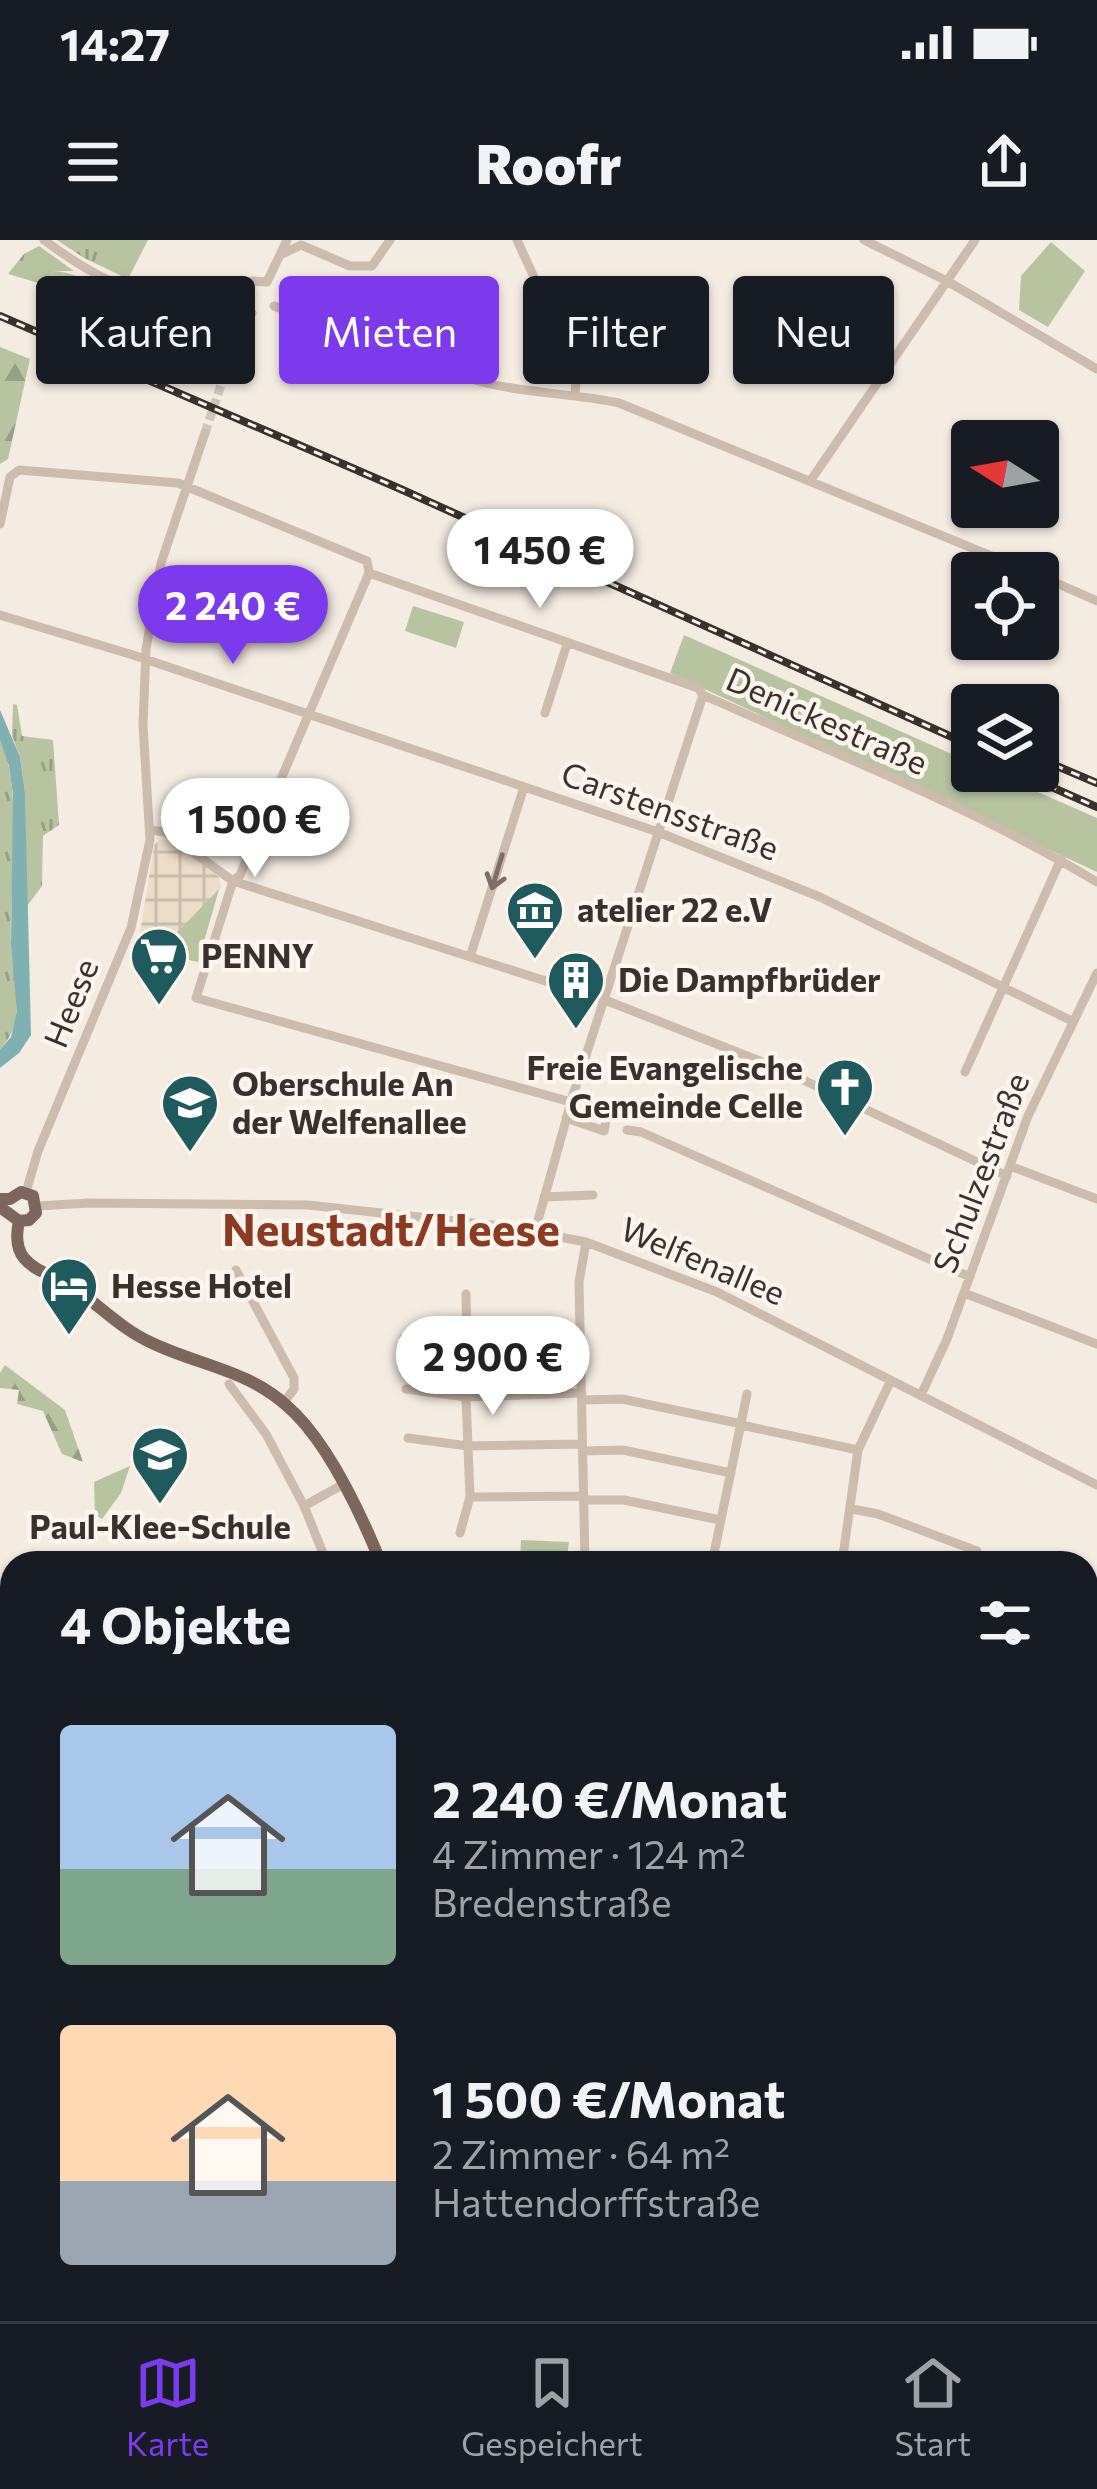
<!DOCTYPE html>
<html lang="de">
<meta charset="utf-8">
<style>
:root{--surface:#171b24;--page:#20242c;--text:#f1f3f6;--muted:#9ea1a6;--line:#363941;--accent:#7c3aed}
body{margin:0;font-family:Commissioner,sans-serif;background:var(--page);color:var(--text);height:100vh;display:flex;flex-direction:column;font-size:45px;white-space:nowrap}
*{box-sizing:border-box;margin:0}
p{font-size:39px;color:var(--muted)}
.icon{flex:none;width:66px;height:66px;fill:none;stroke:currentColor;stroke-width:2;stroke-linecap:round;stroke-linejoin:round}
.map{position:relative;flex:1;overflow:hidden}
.panel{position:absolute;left:0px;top:1311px;width:1098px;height:771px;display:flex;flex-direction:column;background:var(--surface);border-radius:36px 36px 0 0;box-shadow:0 3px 9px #0004}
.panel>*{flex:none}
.top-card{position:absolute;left:36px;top:36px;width:1026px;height:108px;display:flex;gap:24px}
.needle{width:78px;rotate:281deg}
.tools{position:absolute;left:951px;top:180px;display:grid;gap:24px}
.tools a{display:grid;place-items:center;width:108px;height:108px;border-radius:12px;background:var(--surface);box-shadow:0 3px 9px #0004;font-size:60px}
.price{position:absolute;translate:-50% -102px;padding:0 27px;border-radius:42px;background:#fff;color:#222;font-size:39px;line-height:78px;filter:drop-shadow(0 3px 6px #0008)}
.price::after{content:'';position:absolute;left:50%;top:72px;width:36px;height:27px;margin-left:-18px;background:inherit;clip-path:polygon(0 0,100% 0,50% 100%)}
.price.current{background:var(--accent);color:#fff}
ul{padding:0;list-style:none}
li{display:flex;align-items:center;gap:36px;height:300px;padding:0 60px}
li span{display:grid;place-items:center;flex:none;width:336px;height:240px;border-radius:12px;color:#555}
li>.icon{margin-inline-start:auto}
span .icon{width:144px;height:144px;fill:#fffc;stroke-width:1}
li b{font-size:51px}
h2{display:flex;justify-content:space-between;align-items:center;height:144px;padding:0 60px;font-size:51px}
.chip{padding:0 42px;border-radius:12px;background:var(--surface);box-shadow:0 3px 9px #0004;font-size:42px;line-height:108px}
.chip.current{background:var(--accent);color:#fff}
.status{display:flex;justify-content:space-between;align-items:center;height:84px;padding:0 60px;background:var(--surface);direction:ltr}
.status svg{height:33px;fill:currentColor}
header{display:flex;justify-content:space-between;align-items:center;height:156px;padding:0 60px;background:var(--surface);font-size:54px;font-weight:800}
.dock{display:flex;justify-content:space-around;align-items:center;height:168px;border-top:3px solid var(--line);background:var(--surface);font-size:33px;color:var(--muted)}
.dock a{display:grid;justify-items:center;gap:6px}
.dock .current{color:var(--accent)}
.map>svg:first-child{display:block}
.grass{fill:url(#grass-tufts)}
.forest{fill:url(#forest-firs)}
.cemetery{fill:url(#cemetery-stones)}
.green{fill:#b8c4a0}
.plaza{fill:url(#plaza-grid)}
.water{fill:#7fb0b2}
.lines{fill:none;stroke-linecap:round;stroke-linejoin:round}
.minor-tunnel{stroke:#cfc6bd;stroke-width:9;stroke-dasharray:9 4.5;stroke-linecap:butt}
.minor{stroke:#cdbbac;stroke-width:9}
.major{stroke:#7d675c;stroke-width:12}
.rail-casing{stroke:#3b302b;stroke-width:8}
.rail{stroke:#fbf5ee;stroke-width:3;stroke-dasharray:9;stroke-linecap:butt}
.oneway{stroke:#7d6f65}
.labels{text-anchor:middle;stroke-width:9;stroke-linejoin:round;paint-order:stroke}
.street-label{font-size:33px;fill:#3b302b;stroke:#fbf5ee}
.poi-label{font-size:33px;font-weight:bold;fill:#3b302b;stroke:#fbf5ee;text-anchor:start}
.district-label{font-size:45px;font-weight:bold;fill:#8c3b22;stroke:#fbf5ee}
</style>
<div class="status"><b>14:27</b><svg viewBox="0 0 49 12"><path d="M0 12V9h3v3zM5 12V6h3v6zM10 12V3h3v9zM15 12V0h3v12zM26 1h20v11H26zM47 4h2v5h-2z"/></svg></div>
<header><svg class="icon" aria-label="menu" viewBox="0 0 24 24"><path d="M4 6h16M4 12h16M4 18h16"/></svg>Roofr<svg class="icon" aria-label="share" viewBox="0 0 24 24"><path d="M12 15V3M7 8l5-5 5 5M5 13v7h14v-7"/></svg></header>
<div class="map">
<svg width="1097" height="2081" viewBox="0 0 1097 2081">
<defs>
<pattern id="grass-tufts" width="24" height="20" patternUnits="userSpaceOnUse" patternTransform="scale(3)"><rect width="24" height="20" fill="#b8c4a0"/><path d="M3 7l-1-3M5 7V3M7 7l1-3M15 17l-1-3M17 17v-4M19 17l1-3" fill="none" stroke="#97a083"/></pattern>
<pattern id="forest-firs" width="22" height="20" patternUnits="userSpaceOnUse" patternTransform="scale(3)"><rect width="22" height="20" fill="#b8c4a0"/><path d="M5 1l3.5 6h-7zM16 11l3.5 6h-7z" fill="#97a083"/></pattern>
<pattern id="cemetery-stones" width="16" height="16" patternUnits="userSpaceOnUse" patternTransform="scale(3)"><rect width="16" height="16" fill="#b8c4a0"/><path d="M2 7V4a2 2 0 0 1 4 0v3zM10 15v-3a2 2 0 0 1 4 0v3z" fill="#97a083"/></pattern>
<pattern id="plaza-grid" width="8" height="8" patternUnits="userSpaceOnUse" patternTransform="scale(3)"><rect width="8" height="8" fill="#ecdcc8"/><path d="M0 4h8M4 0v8" fill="none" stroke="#cbbdac"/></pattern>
</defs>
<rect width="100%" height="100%" fill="#f4ebe1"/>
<path class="grass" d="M57,0h91l-20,39 -44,-21z
M39,6l35,25h-21l-8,14 -37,-11 16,-20z
M13,464l4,1 5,31 31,4 6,85 -16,11 -1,50 -15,20 -2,-113 -5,-36 -8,-21z
M0,500c24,47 9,148 11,203 1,24 9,51 5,74 -3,15 -7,22 -16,33z"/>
<path class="forest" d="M53,31c32,2 56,24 88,30 31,5 66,-12 93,7l2,11 -12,33 -18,-18 -87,-31 -74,-18z
M0,107l30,12 -22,100 -8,5z
M5,1125l60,45 18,52 -21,-8 -19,-43 -26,-7 2,-14 -19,-2v-15z
M0,1525l12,43v183l-12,-19z
M0,1804l12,21v245h103l4,11h-119z
M142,2070h216l5,9 17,2h-234z"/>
<path class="cemetery" d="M1086,1845l11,4v232h-191l5,-11h175z"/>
<path class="green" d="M1051,2l34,29 -37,56 -29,-17 2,-34z
M413,366l51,16 -8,26 -51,-17z
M684,395l288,128v8h18l107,47v54l-427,-199z
M220,646l-22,76 -41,-9z
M130,1226l-9,27 -19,26 -7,-4 -1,-33z
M521,1300l48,2 -3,21h-46z"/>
<path class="plaza" d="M160,600h9l50,37 2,10 -64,66 -11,-2 -17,9 11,-27 14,-88z"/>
<path class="water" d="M0,470l20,47 5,36 6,242 -12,18 -19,15v-18l11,-13 6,-26 -6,-66 2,-151 -4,-28 -9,-26z"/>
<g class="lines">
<path class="minor-tunnel" d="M205,193l26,-78"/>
<path class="minor" d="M44,0c43,32 85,58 141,54 20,-1 37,-4 57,-1
M517,0l60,131 -2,22
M864,0l83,41 150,88
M280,15l21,-10 49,21h22l18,-26
M267,42l20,-42
M242,53l10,-12 15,1
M274,66c69,26 136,58 208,76 45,12 92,11 137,21l414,170
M231,115l21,-42
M811,240l164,-240
M0,284l10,-47 9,-7 159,13 189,78 2,12
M369,333l-129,302 -7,6 372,119 175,69 227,107
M369,333l329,115 5,7c132,59 270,112 394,187
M1038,335l59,26
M0,375l133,40 525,177 162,65 252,124
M545,473l22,-69
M150,590l15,2 68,49 -37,117 375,104
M470,717l54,-170
M965,832l96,-213
M573,855l35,15 -4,21
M566,878l38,13
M627,890l14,2 329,145
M1010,926l87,33
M26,952l12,-41 93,-223 19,-88 -7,-115 3,-76 15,-86 44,-130
M544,957l49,-2
M37,966l52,-3 219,2 193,21 85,16 131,50 380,193
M535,991l38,-136 130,-400
M236,1030l58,108v11l-10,13
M964,1053l133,51
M466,1054l2,103
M404,1098l63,7 114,-3
M229,1144l37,50 38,72
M406,1149l60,8 116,-4
M921,1155l26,-56 81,-223 69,-143
M582,1160l40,-1 120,25
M741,1185l117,25
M408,1198l60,8 114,-2
M583,1211l40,-1 108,23
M470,1257l114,-1
M584,1260h40l96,20
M852,1269l26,5 99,37
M460,1293l10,-36 -4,-100
M327,1323l-23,-57 38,-21
M585,1323l-6,-281 7,-40
M712,1323l35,-169
M842,1323l16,-113 33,-70
M0,1478l12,43
M1086,1482l11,-22
M1086,1828l11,4"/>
<path class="major" d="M0,959h10l11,-7 12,4 3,17 -7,7 -10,1
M0,967l19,14
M19,981c-11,49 28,48 58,69 25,18 46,40 75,53 46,22 95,27 134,62 40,34 75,109 95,158
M1086,1728l11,-17
M0,1761l12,18
M130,2070l4,11
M654,2070l6,11
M898,2081l5,-11"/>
<g class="rail-casing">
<path id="rail" d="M0,76l396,171 576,259
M1038,518l59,25
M1015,531l82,36"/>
</g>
<use href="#rail" class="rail"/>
</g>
<defs><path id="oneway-shaft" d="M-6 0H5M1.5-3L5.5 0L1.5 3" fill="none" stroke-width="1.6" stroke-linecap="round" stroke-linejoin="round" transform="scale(3)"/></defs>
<use class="oneway" href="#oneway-shaft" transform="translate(497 632) rotate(107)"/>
<defs>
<g id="museum-pin" transform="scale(3)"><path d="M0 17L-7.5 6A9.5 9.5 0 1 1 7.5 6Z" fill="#1f5a5e" stroke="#fbf5ee"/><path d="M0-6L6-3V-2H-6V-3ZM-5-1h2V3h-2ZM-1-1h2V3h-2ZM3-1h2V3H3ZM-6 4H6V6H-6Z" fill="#fff"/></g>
<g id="supermarket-pin" transform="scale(3)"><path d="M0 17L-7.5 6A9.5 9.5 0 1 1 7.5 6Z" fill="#1f5a5e" stroke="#fbf5ee"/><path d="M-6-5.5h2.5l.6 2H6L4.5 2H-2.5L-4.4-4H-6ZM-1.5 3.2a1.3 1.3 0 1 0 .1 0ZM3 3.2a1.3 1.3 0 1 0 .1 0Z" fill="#fff"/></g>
<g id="building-pin" transform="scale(3)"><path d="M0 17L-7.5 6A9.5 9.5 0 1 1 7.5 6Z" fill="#1f5a5e" stroke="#fbf5ee"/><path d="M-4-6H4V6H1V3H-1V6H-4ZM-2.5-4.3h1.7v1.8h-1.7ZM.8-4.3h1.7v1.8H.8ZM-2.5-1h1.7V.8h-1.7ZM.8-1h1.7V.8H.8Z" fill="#fff"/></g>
<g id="church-pin" transform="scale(3)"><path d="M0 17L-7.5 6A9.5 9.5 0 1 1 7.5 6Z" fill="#1f5a5e" stroke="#fbf5ee"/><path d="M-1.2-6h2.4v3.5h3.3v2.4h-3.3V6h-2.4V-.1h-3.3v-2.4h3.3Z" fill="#fff"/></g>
<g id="school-pin" transform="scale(3)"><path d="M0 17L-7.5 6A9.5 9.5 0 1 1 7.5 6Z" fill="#1f5a5e" stroke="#fbf5ee"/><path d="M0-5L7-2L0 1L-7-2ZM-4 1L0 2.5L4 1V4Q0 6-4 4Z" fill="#fff"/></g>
<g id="hotel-pin" transform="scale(3)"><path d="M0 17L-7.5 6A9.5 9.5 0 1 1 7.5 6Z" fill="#1f5a5e" stroke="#fbf5ee"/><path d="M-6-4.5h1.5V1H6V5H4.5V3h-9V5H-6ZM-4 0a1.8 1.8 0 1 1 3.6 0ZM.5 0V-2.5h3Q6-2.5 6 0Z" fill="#fff"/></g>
</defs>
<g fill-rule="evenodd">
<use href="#museum-pin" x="535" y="670"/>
<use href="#supermarket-pin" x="159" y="716"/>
<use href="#building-pin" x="576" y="740"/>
<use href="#church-pin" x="845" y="847"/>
<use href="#school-pin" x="190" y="863"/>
<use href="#hotel-pin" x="69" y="1046"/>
<use href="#school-pin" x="160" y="1215"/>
</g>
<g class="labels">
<g class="street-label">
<text transform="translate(827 481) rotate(24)" y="12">Denickestraße</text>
<text transform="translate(670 571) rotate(20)" y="12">Carstensstraße</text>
<text transform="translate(71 763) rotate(-68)" y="12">Heese</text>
<text transform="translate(981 933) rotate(-69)" y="12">Schulzestraße</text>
<text transform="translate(703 1021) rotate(23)" y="12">Welfenallee</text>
</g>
<g class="poi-label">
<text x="577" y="682">atelier 22 e.V</text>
<text x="201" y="728">PENNY</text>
<text x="618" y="752">Die Dampfbrüder</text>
<text x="803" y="840" text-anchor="end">Freie Evangelische<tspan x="803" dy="38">Gemeinde Celle</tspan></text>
<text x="232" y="856">Oberschule An<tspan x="232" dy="38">der Welfenallee</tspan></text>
<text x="111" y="1058">Hesse Hotel</text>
<text x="160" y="1299" text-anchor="middle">Paul-Klee-Schule</text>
</g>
<g class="district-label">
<text x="391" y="1006">Neustadt/Heese</text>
</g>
</g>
</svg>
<div class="tools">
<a><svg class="needle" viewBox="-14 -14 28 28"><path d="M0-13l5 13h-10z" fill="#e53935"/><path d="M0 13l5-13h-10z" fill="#9ea1a6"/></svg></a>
<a><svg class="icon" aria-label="locate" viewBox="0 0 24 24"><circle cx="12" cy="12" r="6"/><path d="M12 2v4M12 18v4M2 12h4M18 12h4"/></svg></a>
<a><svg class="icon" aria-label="layers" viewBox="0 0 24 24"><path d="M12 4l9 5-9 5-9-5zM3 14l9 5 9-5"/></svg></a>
</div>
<b class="price" style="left:540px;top:371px">1 450 €</b>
<b class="price current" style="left:233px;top:427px">2 240 €</b>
<b class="price" style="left:255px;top:640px">1 500 €</b>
<b class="price" style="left:493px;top:1178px">2 900 €</b>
<div class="top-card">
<a class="chip">Kaufen</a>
<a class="chip current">Mieten</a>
<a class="chip">Filter</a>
<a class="chip">Neu</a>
</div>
<section class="panel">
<h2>4 Objekte<svg class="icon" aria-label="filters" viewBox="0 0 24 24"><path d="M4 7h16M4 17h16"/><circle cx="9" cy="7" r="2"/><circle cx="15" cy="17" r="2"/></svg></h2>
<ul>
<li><span style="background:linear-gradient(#a9c7e8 60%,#7fa58c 0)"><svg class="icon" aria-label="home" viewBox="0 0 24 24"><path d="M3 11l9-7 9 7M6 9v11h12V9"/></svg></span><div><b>2 240 €/Monat</b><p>4 Zimmer · 124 m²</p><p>Bredenstraße</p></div></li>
<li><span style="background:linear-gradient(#ffd9b3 65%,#9aa5b1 0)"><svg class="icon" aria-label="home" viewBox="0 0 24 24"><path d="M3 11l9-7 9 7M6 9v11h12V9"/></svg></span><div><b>1 500 €/Monat</b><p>2 Zimmer · 64 m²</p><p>Hattendorffstraße</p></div></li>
</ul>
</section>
</div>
<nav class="dock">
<a class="current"><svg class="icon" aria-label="map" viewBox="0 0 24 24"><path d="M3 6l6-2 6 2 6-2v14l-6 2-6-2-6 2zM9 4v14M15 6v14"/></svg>Karte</a>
<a><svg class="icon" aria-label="saved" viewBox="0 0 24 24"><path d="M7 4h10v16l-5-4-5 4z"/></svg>Gespeichert</a>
<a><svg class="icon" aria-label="home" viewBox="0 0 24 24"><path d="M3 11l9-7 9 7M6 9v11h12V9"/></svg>Start</a>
</nav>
